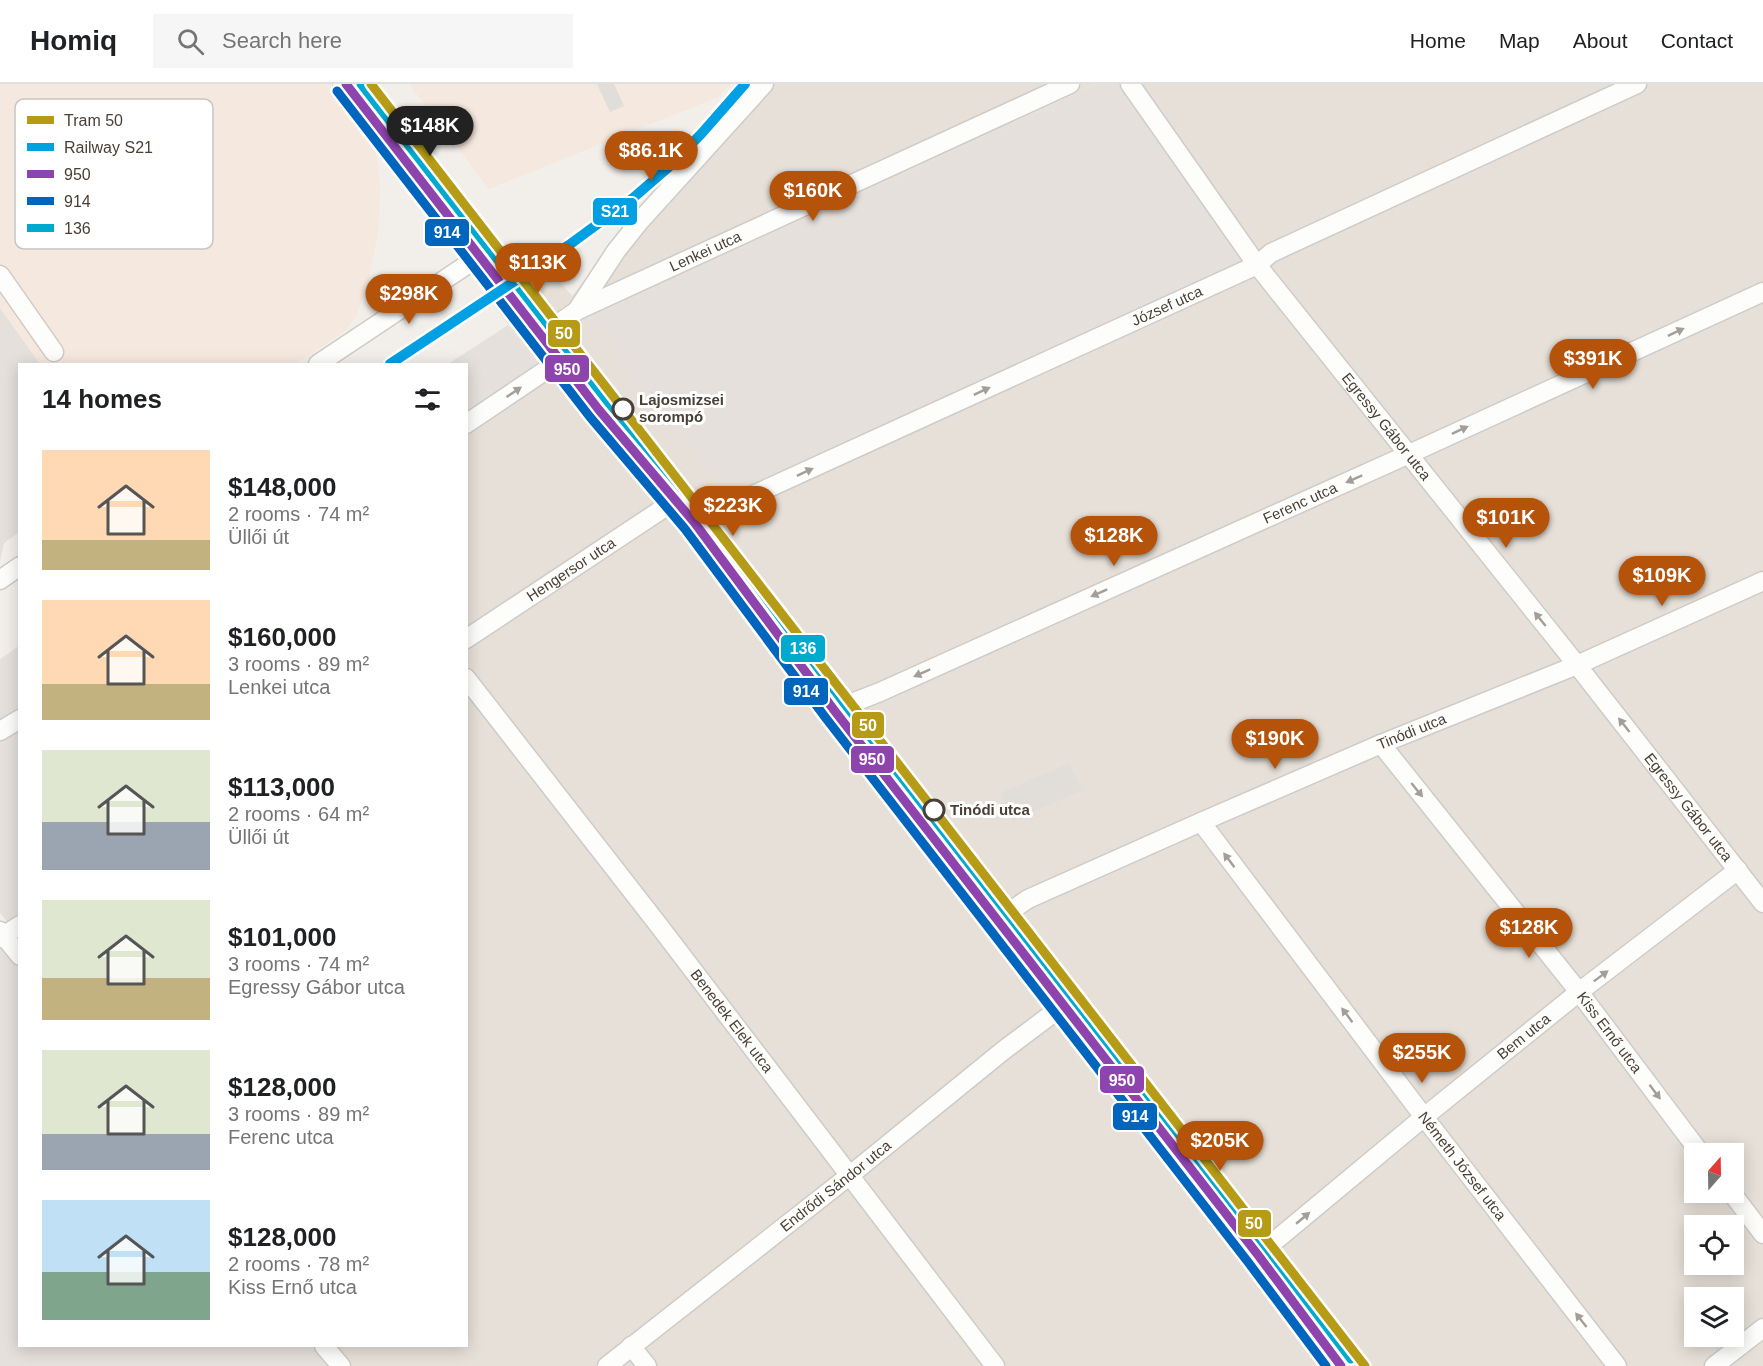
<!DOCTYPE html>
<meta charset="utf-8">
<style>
:root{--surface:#fff;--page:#f6f6f6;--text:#202124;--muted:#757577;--line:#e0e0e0;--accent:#b45309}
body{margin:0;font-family:Helvetica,sans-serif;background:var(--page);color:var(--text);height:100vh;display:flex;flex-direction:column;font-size:22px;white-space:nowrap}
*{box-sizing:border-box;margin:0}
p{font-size:20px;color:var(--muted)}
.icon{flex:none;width:33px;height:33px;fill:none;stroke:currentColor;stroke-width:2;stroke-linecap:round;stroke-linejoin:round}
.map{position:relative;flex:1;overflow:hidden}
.panel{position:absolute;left:18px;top:279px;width:450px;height:984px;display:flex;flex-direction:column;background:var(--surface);border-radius:0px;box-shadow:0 3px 15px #0003}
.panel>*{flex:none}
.needle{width:39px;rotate:20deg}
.controls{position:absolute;left:1684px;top:1059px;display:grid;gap:12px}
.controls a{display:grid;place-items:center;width:60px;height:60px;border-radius:0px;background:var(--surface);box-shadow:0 3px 15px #0003;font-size:30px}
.price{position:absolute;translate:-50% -51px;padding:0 14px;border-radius:21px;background:var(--accent);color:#fff;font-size:20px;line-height:39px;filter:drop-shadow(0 2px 3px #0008)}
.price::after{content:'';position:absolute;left:50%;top:36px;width:18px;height:14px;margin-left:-9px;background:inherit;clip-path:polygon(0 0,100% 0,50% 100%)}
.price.selected{background:#222;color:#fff}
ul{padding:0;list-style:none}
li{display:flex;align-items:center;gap:18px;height:150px;padding:0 24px}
li span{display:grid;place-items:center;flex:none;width:168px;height:120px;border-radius:0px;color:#555}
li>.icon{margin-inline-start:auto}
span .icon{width:72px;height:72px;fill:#fffc;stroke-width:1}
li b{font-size:26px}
h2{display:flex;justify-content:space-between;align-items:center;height:72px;padding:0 24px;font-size:26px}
header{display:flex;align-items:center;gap:36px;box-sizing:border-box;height:84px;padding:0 30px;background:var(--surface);border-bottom:2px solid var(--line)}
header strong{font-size:28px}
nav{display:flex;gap:33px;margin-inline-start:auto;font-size:21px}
.search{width:420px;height:54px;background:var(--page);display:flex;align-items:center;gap:15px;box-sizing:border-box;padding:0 21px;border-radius:0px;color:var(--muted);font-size:22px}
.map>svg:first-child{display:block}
.residential{fill:#e6e0d8;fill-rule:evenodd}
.commercial{fill:#f5e8de}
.industrial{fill:#e5e0dc}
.parking{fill:#e1deda}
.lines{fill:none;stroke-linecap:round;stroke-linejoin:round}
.minor-casing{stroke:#cfcbc7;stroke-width:21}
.secondary-casing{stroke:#d3cdc3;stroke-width:28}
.minor{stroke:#fdfdfc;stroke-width:18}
.secondary{stroke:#f7f4ef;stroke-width:26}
.bus-1-casing{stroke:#fff;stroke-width:14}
.bus-2-casing{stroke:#fff;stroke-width:14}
.bus-3-casing{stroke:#fff;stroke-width:14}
.bus-1{stroke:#8e44ad;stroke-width:9}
.bus-2{stroke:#0065bd;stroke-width:9}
.bus-3{stroke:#00a9ce;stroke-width:9}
.rail-1-casing{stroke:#fff;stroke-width:15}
.rail-1{stroke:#00a0e3;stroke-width:10}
.tram-1-casing{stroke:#fff;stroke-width:14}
.tram-1{stroke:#b69b16;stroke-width:9}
.oneway{fill:#a39e99}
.stop-dot{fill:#fff;stroke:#493f36;stroke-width:3}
.labels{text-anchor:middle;stroke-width:6;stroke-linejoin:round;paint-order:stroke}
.street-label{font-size:15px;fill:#493f36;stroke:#fff}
.stop-label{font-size:15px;font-weight:bold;fill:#493f36;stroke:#fff;text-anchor:start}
.key{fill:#fff;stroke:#c8c5c3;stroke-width:1.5}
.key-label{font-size:16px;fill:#493f36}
.line-badge{stroke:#fff;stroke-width:2}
.badge-label{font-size:16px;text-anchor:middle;font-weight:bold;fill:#fff}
</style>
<header>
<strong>Homiq</strong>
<div class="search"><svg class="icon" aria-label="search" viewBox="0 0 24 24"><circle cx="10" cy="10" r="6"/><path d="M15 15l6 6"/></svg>Search here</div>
<nav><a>Home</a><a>Map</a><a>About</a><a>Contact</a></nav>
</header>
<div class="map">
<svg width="1763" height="1282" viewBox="0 0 1763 1282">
<rect width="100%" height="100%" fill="#f2efeb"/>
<path class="residential" d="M750,0h346l-505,235 535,-235h637v1282h-1436l-15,-20h154l1,-934 71,-47 -45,-61 54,-38 25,30 88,-115 35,-35zM1695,1070h39v38h-39zM1695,1142h39v38h-39zM1695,1214h39v38h-39z"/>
<path class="commercial" d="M0,0h330l42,55 6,23 2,27 -1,38 -11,58 -13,33 -11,14 -49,32h-255l-40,-56z
M409,0h321l-12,13 -229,92z"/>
<path class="industrial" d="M1096,0h30l119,179 -515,236 -140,-180z
M0,224l40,56h-20l-1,168 -15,11 -4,19z
M508,241l30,40 -71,47 -1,-48h-18z
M19,562v267l-12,9 -7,-9v-254z
M4,859l16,20v383h292l15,20h-327v-420z"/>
<path class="parking" d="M597,0h17l10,22 -14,6z
M1069,679l13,28 -70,30 -12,-28z"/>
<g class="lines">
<g class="minor-casing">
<g id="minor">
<path id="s1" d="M1130,0l127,181 320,400 186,238"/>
<path d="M0,191l54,77"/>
<path d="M578,225l38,-58 24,-30 124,-137"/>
<path id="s2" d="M542,251l36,-25 492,-226"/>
<path d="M318,280l162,-108"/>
<path d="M466,340l95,-64"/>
<path id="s3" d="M694,438l563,-257 14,-12 366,-169"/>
<path d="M0,496l20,-14"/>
<path id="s4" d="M466,555l210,-139"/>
<path id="s5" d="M466,594l194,249 335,439"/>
<path id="s6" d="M834,626l46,-18 527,-237 356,-163"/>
<path d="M0,647l20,-12"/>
<path id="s7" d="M1381,660l198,248 122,162"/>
<path id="s8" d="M1201,738l223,295 193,249"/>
<path id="s9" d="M997,836l31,-21 173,-77 180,-78 196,-79 186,-84"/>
<path d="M0,847l20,25"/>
<path d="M0,854l20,-13"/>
<path d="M1731,1108l32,42"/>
<path id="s10" d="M1258,1171l166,-138 155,-125 159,-122"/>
<path d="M324,1262l17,20"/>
<path d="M631,1262l16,20"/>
<path id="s11" d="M607,1282l242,-190 155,-126 60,-45"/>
<path d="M1714,1282l49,-38"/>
</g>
</g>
<g class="secondary-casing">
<path id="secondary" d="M346,0l253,326 95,112 140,188 424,545 83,111"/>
</g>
<use href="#minor" class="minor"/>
<use href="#secondary" class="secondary"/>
<g class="bus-1-casing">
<path id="bus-1" d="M346,0l253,326 95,112 140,188 424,545 83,111"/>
</g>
<g class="bus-2-casing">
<path id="bus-2" d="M337,7l253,326 95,112 140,188 423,545 78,104"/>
</g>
<g class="bus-3-casing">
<path id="bus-3" d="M361,0l247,318 96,113 140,188 423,545 84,111"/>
</g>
<use href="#bus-1" class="bus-1"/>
<use href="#bus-2" class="bus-2"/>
<use href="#bus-3" class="bus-3"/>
<g class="rail-1-casing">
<path id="rail-1" d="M390,280l179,-119 64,-47 37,-32 32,-33 43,-49"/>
</g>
<use href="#rail-1" class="rail-1"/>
<g class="tram-1-casing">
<path id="tram-1" d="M371,0l994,1282"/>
</g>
<use href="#tram-1" class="tram-1"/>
</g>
<defs><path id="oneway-solid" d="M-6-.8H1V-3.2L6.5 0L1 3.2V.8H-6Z" transform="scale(1.5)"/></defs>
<g class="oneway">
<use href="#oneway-solid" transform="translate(1676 248) rotate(-25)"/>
<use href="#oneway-solid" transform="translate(982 307) rotate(-25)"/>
<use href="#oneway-solid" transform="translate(514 308) rotate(-34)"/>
<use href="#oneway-solid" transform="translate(1460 346) rotate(-25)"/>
<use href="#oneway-solid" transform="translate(805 388) rotate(-25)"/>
<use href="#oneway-solid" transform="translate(1354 395) rotate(156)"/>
<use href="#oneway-solid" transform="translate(1099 509) rotate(156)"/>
<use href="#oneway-solid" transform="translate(1540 535) rotate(-129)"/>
<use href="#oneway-solid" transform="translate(922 589) rotate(156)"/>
<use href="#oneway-solid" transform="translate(1624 641) rotate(-128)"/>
<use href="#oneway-solid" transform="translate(1417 706) rotate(51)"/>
<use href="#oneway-solid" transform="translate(1229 776) rotate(-127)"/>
<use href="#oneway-solid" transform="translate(1601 892) rotate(-37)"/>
<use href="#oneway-solid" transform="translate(1347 931) rotate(-127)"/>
<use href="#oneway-solid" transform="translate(1655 1008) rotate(53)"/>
<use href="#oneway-solid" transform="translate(1303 1134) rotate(-40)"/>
<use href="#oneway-solid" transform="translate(1581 1236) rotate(-128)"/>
</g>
<g class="stop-dot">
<circle cx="623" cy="325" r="10"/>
<circle cx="934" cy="726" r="10"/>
</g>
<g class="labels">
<g class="street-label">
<text dy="5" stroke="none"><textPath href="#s2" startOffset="184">Lenkei utca</textPath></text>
<text dy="5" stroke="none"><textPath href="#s3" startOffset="520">József utca</textPath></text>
<text dy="5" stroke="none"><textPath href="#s1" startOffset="428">Egressy Gábor utca</textPath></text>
<text dy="5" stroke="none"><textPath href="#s6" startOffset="510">Ferenc utca</textPath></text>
<text dy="5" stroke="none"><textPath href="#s4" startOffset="126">Hengersor utca</textPath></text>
<text dy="5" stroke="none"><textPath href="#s9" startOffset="456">Tinódi utca</textPath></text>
<text dy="5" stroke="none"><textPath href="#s1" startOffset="914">Egressy Gábor utca</textPath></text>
<text dy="5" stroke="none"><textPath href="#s5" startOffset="434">Benedek Elek utca</textPath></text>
<text dy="5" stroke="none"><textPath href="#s7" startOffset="368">Kiss Ernő utca</textPath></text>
<text dy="5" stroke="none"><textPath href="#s10" startOffset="344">Bem utca</textPath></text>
<text dy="5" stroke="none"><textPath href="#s8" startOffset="432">Németh József utca</textPath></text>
<text dy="5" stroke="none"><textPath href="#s11" startOffset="291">Endrődi Sándor utca</textPath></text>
</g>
<g class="stop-label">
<text x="639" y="321">Lajosmizsei<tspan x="639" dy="17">sorompó</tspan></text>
<text x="950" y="731">Tinódi utca</text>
</g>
</g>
<rect x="15" y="15" width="198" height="150" rx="9" class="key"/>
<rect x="27" y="32" width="27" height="8" fill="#b69b16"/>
<rect x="27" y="59" width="27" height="8" fill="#00a0e3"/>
<rect x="27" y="86" width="27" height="8" fill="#8e44ad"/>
<rect x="27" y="113" width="27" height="8" fill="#0065bd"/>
<rect x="27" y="140" width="27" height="8" fill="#00a9ce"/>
<g class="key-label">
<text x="64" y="42">Tram 50</text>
<text x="64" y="69">Railway S21</text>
<text x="64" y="96">950</text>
<text x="64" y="123">914</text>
<text x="64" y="150">136</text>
</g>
<g class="line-badge">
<rect x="592" y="113" width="46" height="29" rx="6" fill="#00a0e3"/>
<rect x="424" y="134" width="46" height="29" rx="6" fill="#0065bd"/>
<rect x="547" y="235" width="34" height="29" rx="6" fill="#b69b16"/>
<rect x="544" y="270" width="46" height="29" rx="6" fill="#8e44ad"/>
<rect x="780" y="550" width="46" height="29" rx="6" fill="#00a9ce"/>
<rect x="783" y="593" width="46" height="29" rx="6" fill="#0065bd"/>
<rect x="851" y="627" width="34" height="28" rx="6" fill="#b69b16"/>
<rect x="850" y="661" width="45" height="29" rx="6" fill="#8e44ad"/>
<rect x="1099" y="981" width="46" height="29" rx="6" fill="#8e44ad"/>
<rect x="1112" y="1018" width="46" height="29" rx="6" fill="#0065bd"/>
<rect x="1237" y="1125" width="35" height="29" rx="6" fill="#b69b16"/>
</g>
<g class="badge-label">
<text x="615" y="133">S21</text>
<text x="447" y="154">914</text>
<text x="564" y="255">50</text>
<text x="567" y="291">950</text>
<text x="803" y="570">136</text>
<text x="806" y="613">914</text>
<text x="868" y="647">50</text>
<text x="872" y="681">950</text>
<text x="1122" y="1002">950</text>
<text x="1135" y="1038">914</text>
<text x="1254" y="1145">50</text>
</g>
</svg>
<div class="controls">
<a><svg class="needle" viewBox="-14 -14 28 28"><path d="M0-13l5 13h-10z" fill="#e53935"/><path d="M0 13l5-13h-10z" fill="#757577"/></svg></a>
<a><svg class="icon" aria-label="locate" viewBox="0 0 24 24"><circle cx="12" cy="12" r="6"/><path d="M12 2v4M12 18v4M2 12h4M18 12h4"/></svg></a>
<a><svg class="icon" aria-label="layers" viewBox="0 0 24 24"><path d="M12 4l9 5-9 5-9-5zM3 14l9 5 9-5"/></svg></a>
</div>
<b class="price selected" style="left:430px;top:73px">$148K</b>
<b class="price" style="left:651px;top:98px">$86.1K</b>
<b class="price" style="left:813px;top:138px">$160K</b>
<b class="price" style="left:538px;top:210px">$113K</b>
<b class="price" style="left:409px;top:241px">$298K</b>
<b class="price" style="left:1593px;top:306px">$391K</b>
<b class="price" style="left:733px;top:453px">$223K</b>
<b class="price" style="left:1506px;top:465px">$101K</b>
<b class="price" style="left:1114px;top:483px">$128K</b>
<b class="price" style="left:1662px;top:523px">$109K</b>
<b class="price" style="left:1275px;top:686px">$190K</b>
<b class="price" style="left:1529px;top:875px">$128K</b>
<b class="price" style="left:1422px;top:1000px">$255K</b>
<b class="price" style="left:1220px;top:1088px">$205K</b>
<section class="panel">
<h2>14 homes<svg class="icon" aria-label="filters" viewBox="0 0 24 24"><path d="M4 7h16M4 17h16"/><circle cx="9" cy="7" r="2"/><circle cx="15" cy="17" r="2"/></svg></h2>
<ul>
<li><span style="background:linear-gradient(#ffd9b3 75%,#c2b280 0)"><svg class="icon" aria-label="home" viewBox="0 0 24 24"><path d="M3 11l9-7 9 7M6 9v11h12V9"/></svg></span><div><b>$148,000</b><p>2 rooms · 74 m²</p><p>Üllői út</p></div></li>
<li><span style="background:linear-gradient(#ffd9b3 70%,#c2b280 0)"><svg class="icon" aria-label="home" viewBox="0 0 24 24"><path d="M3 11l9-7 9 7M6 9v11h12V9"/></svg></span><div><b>$160,000</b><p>3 rooms · 89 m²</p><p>Lenkei utca</p></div></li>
<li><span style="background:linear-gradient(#dfe7d0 60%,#9aa5b1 0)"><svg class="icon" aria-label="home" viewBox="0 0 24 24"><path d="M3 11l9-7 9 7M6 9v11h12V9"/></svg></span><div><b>$113,000</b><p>2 rooms · 64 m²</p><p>Üllői út</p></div></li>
<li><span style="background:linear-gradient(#dfe7d0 65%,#c2b280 0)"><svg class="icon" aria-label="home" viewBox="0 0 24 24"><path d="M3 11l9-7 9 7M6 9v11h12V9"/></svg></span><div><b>$101,000</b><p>3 rooms · 74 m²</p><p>Egressy Gábor utca</p></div></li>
<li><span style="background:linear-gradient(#dfe7d0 70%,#9aa5b1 0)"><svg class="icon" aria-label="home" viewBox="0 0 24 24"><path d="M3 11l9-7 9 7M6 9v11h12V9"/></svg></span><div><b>$128,000</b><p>3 rooms · 89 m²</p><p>Ferenc utca</p></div></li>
<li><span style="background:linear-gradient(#bfe0f5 60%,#7fa58c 0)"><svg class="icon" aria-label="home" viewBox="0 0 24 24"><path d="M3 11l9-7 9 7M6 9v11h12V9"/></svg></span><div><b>$128,000</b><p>2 rooms · 78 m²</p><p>Kiss Ernő utca</p></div></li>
</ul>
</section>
</div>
